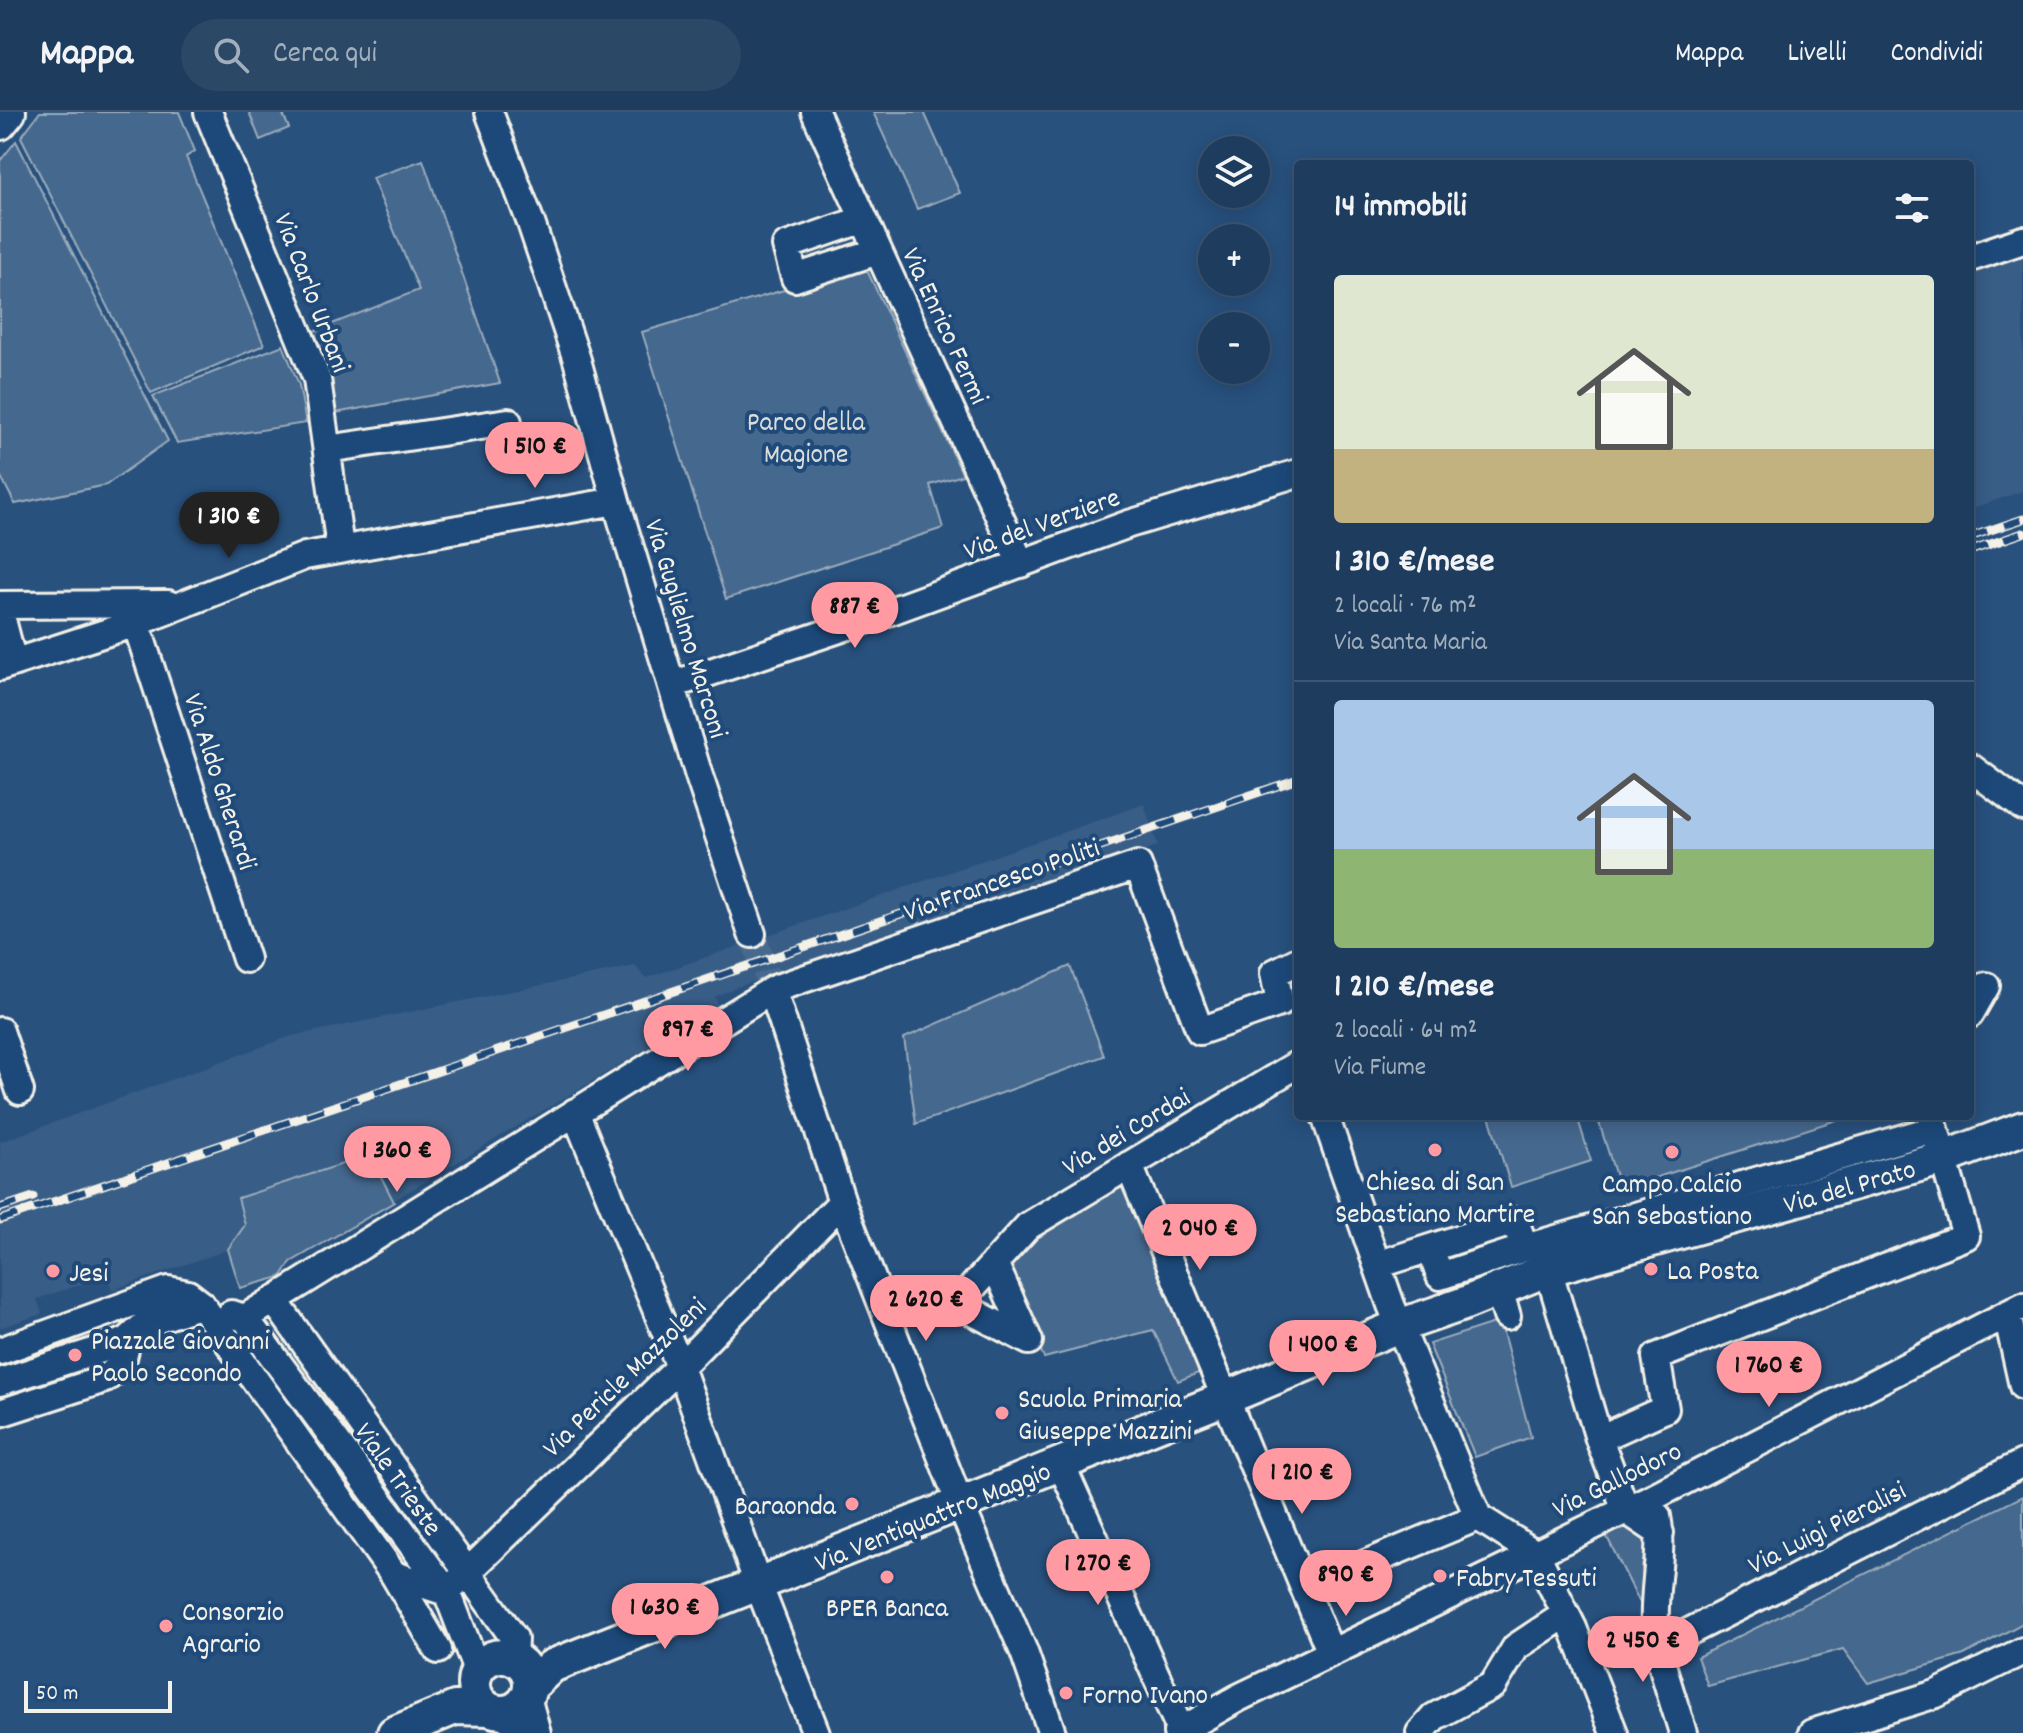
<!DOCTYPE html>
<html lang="it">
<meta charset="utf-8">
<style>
:root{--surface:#1e3d5e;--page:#2b4867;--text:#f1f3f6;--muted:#a1aebc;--line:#3c5673;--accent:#ff9aa2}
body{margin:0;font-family:Dekko,sans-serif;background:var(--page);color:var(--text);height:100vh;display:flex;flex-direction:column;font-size:30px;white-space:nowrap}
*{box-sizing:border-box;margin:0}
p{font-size:26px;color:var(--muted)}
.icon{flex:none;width:44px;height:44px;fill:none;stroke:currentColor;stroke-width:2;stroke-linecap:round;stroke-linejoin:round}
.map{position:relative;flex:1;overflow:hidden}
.panel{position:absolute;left:1294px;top:48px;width:680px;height:960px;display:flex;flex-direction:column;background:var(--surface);border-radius:8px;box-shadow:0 4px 20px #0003,0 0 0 2px var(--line)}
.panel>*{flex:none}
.tools{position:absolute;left:1198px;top:24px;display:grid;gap:16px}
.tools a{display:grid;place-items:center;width:72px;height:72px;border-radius:50%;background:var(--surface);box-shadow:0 4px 20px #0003,0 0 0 2px var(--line);font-size:40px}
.scale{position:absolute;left:24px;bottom:20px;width:148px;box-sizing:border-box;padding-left:8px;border:4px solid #f4f1e8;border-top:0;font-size:22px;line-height:28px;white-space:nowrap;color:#f4f1e8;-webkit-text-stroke:6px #1f4a7a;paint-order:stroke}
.price{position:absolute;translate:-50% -68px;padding:0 18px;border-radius:28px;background:var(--accent);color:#111;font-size:26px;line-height:52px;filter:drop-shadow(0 2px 4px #0008)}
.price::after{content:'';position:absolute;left:50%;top:48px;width:24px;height:18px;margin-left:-12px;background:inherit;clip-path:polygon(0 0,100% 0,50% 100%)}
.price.on{background:#222;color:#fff}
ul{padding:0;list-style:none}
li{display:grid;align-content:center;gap:16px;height:424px;padding:0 40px}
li+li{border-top:2px solid var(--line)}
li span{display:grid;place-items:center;height:248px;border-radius:8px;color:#555}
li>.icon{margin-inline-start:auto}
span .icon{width:144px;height:144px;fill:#fffc;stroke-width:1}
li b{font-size:34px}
h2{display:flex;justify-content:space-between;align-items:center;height:96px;padding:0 40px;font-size:34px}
header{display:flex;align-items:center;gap:48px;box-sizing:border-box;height:112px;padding:0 40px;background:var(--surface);border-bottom:2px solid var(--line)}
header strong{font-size:38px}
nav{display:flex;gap:44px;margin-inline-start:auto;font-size:28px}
.search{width:560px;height:72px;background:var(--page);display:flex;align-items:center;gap:20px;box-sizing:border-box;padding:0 28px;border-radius:44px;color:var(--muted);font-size:30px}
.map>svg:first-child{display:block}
.built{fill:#375d86}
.green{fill:#45688e;stroke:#9cacbb;stroke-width:2}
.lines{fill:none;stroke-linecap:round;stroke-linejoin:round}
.minor-tunnel{stroke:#47698e;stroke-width:26;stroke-dasharray:26 13;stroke-linecap:butt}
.minor-casing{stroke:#f4f1e8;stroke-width:32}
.major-casing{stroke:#f4f1e8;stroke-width:38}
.minor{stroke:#1f4a7a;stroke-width:26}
.major{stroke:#1f4a7a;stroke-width:32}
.rail-casing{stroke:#f4f1e8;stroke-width:9}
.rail{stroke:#1f4a7a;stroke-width:6;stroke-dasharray:18;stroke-linecap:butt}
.poi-dot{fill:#ff9aa2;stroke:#1f4a7a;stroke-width:3}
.labels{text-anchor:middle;stroke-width:8;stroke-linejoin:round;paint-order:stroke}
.street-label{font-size:28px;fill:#f4f1e8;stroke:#1f4a7a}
.park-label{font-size:28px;fill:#dadcda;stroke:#1f4a7a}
.poi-label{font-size:28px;fill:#f4f1e8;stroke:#1f4a7a;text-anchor:start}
</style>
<header>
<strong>Mappa</strong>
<div class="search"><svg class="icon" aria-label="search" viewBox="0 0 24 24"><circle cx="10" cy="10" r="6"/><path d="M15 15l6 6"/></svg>Cerca qui</div>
<nav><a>Mappa</a><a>Livelli</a><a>Condividi</a></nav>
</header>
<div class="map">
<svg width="2023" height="1621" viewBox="0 0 2023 1621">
<rect width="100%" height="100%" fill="#28517e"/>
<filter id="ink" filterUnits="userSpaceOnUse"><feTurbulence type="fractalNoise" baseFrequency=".0125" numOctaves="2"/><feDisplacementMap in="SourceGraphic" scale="16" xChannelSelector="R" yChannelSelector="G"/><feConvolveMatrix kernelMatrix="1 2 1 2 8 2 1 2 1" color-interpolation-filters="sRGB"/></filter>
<g filter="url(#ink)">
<path class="built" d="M2023,137v242l-53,18v-242z
M1144,692l14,42 -421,141 -22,10 3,9 -427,256 -10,15 -41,11 -13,-38 -115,40 -5,-14 -70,23 5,15 -42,14v-186l291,-106 344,-70 11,12z"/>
<path class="green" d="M40,0h139l16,39 -9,6 78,188 -113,48 -130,-256z
M249,0h33l7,16 -29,12z
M873,0h51l36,81 -43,16z
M16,29l152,300 -62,44 -91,19 -15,-29v-314z
M423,48l77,223 -165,30 -4,-37 -17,-45 105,-41 -47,-112z
M865,154l98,209 -33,10 13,43 -217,71 -84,-267z
M283,233l16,40 7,38 -129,20 -24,-47z
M1070,854l34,90 -188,68 -12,-86z
M1489,1004h88l14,45 -80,26z
M1597,1004h252l-229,73z
M370,1043l24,47 -103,60 -10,15 -41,11 -12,-39 17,-24 -7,-27z
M1125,1063l81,195 -28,11 -25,-51 -109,28 -40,-99 26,-29z
M1500,1209l31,116 -56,20 -46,-113z
M2023,1384v127l-59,32 -96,28 -25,-34 -135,37 -11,-29z
M1625,1413l24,9 -7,33 3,15 -2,27 -36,-72z"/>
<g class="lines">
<path class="minor-tunnel" d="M752,822l25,70"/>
<g class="minor-casing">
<path id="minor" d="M208,0l109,267 23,169
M489,0l42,111 46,137 39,141 83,275 53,158
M815,0l206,452
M864,107l-78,27 9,32 83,-27
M1970,146l53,-18
M327,337l181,-27
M0,493l168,-1
M0,500l13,50
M136,511l110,336
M0,555l136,-44 169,-67 311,-55
M672,573l194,-65 263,-96 169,-51
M1970,655l53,40
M777,892l65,198 118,302 64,148 28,81
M1970,902l16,-28
M0,919l20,60
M575,1000l105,255 78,217 58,149
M1325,1004l66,189 87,212 58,37
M1129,1053l202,488
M1430,1136l10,28 85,-28 410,-119 31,107 -310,121 9,52 -66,30 27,71 34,23
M1543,1140l56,187
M1377,1153l138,-44 10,27
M1499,1178l8,26
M274,1188l240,338 -1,21
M950,1188l79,41 -35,-78
M887,1201l63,-13 18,-8 60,-66 270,-162
M231,1202l14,4 202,274 30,78
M2007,1202l16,72
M245,1206l529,-329 364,-124 62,166 80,-28 -6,-30 24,-12
M0,1239l168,-61 20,4 13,10 193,271 53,17 233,-225 162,-165
M0,1270l127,-41 20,-18 54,-19
M0,1301l105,-34 16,-13 6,-25
M1061,1352l120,267
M1657,1404c7,34 -4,71 -2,107 2,36 18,75 28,110
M1536,1442l37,74 41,105
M394,1463l44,75
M1305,1477l173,-72
M1659,1535l364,-184
M527,1585l10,36
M504,1600l17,21
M1177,1621l61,-35 415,-201 370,-191
M1420,1621l14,-16 59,-32 23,-38 50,-33
M1812,1621l124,-39 87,-43"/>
</g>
<g class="major-casing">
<path id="major" d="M0,11l9,-11
M474 1572a28 28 0 1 1 56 0a28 28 0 1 1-56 0Z
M530,1575l22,-21 674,-268 173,-72 64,-22 86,-35 395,-111 79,-30
M394,1621l61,-25 33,1"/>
</g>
<use href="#minor" class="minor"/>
<use href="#major" class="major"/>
<g class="rail-casing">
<path id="rail" d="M1970,425l53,-18
M1970,439l53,-18
M0,1096l33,-11
M0,1108l1298,-441"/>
</g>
<use href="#rail" class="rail"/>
</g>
</g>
<g class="poi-dot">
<circle cx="1435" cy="1038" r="8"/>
<circle cx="1672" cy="1040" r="8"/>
<circle cx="1651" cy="1157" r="8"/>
<circle cx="53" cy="1159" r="8"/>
<circle cx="75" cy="1243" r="8"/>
<circle cx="1002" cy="1301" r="8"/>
<circle cx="852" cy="1392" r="8"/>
<circle cx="1440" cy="1464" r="8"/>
<circle cx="887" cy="1465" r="8"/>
<circle cx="166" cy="1514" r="8"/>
<circle cx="1066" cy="1581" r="8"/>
</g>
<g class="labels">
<g class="street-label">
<text transform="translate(314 180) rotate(69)" y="10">Via Carlo Urbani</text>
<text transform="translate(947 213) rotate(65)" y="10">Via Enrico Fermi</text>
<text transform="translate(1041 410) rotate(-20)" y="10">Via del Verziere</text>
<text transform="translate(688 516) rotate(73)" y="10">Via Guglielmo Marconi</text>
<text transform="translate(222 669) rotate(72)" y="10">Via Aldo Gherardi</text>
<text transform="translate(1001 766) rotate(-19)" y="10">Via Francesco Politi</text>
<text transform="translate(1125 1018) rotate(-31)" y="10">Via dei Cordai</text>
<text transform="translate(1849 1073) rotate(-16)" y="10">Via del Prato</text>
<text transform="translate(623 1264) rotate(-44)" y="10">Via Pericle Mazzoleni</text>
<text transform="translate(400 1366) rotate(55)" y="10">Viale Trieste</text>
<text transform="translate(1616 1366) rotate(-26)" y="10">Via Gallodoro</text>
<text transform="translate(932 1403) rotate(-22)" y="10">Via Ventiquattro Maggio</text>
<text transform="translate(1826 1414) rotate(-27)" y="10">Via Luigi Pieralisi</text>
</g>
<g class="park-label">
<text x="806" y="318">Parco della<tspan x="806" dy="32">Magione</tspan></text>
</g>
<g class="poi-label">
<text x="1435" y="1078" text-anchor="middle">Chiesa di San<tspan x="1435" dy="32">Sebastiano Martire</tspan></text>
<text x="1672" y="1080" text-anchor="middle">Campo Calcio<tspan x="1672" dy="32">San Sebastiano</tspan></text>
<text x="1667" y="1167">La Posta</text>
<text x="69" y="1169">Jesi</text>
<text x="91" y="1237">Piazzale Giovanni<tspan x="91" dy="32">Paolo Secondo</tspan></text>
<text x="1018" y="1295">Scuola Primaria<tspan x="1018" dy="32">Giuseppe Mazzini</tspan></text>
<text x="836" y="1402" text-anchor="end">Baraonda</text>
<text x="1456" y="1474">Fabry Tessuti</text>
<text x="887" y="1504" text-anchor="middle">BPER Banca</text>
<text x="182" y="1508">Consorzio<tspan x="182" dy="32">Agrario</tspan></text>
<text x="1082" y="1591">Forno Ivano</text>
</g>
</g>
</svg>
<div class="tools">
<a><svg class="icon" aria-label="layers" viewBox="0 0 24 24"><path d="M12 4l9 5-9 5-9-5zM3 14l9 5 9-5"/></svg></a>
<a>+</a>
<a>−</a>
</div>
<div class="scale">50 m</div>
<b class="price" style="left:535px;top:378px">1 510 €</b>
<b class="price on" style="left:229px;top:448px">1 310 €</b>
<b class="price" style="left:855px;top:538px">887 €</b>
<b class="price" style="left:688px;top:961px">897 €</b>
<b class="price" style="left:397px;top:1082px">1 360 €</b>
<b class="price" style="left:1200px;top:1160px">2 040 €</b>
<b class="price" style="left:926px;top:1231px">2 620 €</b>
<b class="price" style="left:1323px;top:1276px">1 400 €</b>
<b class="price" style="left:1769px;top:1297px">1 760 €</b>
<b class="price" style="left:1302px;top:1404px">1 210 €</b>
<b class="price" style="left:1098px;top:1495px">1 270 €</b>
<b class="price" style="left:1346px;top:1506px">890 €</b>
<b class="price" style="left:665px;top:1539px">1 630 €</b>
<b class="price" style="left:1643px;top:1572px">2 450 €</b>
<section class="panel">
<h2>14 immobili<svg class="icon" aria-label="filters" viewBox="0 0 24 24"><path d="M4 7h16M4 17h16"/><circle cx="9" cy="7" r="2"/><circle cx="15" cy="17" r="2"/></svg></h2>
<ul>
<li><span style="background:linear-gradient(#dfe7d0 70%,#c2b280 0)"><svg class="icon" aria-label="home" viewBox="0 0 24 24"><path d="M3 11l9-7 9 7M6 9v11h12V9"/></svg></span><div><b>1 310 €/mese</b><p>2 locali · 76 m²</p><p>Via Santa Maria</p></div></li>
<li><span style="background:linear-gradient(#a9c7e8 60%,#8fb573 0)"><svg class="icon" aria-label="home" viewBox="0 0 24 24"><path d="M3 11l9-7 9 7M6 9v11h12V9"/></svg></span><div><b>1 210 €/mese</b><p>2 locali · 64 m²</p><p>Via Fiume</p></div></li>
</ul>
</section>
</div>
